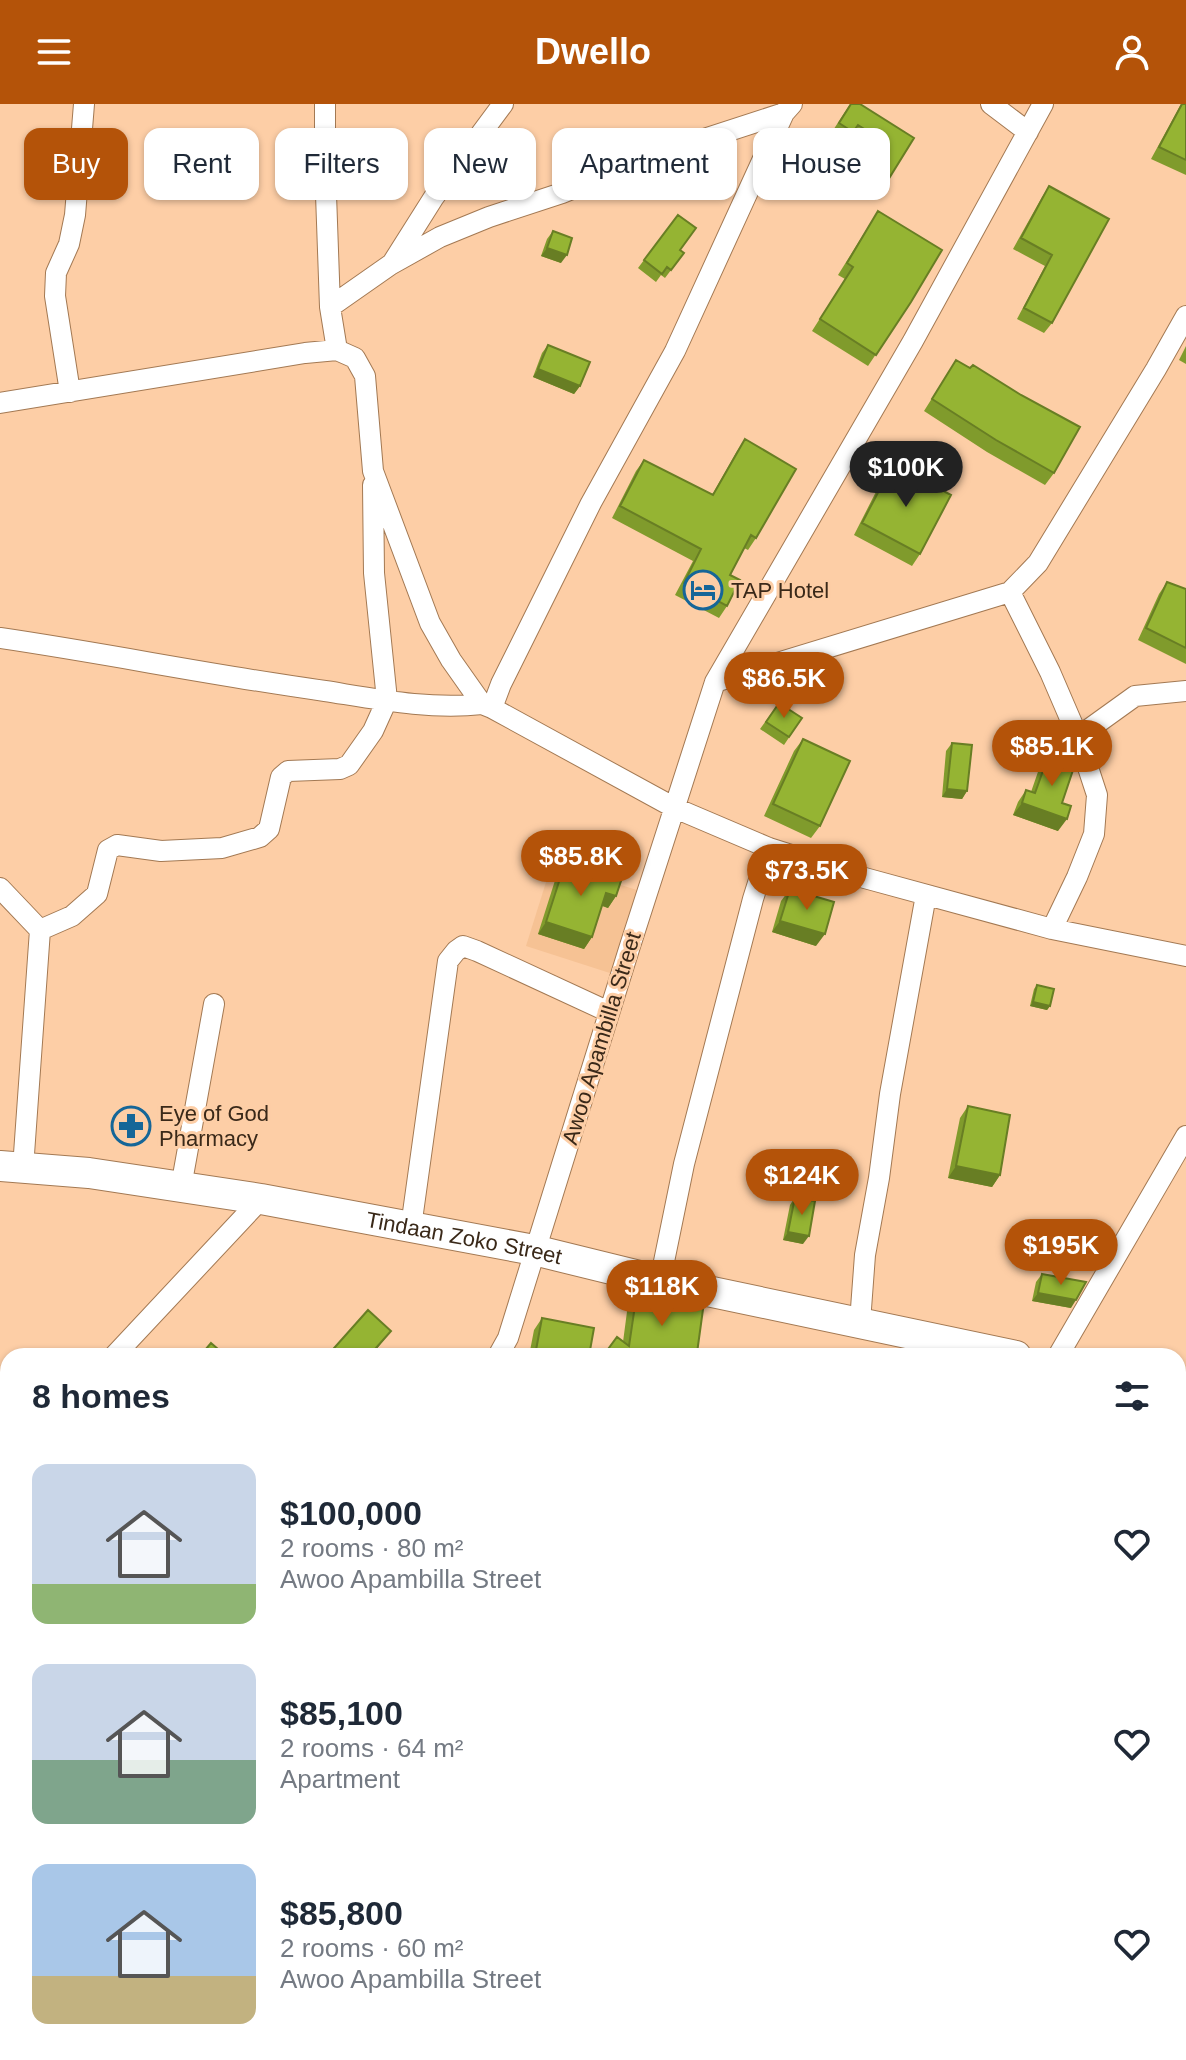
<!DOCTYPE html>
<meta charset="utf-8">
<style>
:root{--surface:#fff;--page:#f6f6f7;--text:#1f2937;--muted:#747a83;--accent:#b45309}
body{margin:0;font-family:Arial,sans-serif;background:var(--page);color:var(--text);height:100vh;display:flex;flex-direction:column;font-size:30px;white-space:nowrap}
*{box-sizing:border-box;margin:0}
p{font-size:26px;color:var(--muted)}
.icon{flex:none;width:44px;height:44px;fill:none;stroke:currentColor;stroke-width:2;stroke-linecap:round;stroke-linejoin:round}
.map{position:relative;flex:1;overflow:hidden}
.sheet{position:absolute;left:0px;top:1244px;width:1186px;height:712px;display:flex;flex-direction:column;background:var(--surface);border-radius:24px 24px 0 0;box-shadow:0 2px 6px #0004}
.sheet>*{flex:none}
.hud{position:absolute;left:24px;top:24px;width:1138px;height:72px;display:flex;gap:16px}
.price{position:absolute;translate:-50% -68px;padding:0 18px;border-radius:28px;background:var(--accent);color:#fff;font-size:26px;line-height:52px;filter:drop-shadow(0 2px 4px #0008)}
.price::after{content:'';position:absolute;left:50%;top:48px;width:24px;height:18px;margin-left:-12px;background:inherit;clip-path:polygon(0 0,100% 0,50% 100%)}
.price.selected{background:#222;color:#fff}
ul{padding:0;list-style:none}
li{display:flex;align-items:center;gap:24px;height:200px;padding:0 32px}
li span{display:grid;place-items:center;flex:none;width:224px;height:160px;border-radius:16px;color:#555}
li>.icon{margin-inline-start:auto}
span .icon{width:96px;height:96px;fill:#fffc;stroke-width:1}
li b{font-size:34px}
h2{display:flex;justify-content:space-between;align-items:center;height:96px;padding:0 32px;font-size:34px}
.chip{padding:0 28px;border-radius:16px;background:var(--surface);box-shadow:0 2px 6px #0004;font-size:28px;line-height:72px}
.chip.selected{background:var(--accent);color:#fff}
header{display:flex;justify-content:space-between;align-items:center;height:104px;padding:0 32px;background:var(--accent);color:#fff;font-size:36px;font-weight:600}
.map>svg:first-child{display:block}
.built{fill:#f6c294}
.water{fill:#68bfff}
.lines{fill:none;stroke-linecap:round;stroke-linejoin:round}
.stream{stroke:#68bfff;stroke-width:5}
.street-casing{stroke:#a37953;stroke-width:22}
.secondary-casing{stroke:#a37953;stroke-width:32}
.street{stroke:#fff;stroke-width:20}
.secondary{stroke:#fff;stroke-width:30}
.wall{fill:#809b2c}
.shaded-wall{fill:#687e24}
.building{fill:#95b433;stroke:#687e24;stroke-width:2}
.labels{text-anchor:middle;stroke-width:6;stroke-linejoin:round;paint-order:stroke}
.poi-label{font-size:22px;fill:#3a2919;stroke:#fdcea6;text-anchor:start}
.street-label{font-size:22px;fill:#3a2919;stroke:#fdcea6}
</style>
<header><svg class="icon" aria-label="menu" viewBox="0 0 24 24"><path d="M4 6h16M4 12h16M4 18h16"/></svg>Dwello<svg class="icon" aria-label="person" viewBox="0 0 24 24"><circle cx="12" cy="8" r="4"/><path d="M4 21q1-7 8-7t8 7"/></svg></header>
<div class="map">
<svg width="1186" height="1956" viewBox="0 0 1186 1956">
<rect width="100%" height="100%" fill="#fdcea6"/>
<path class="built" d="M552,759l91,29 -27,83 -90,-29z"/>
<path class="water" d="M1178,1473l8,3v480h-178l-7,-8h177z"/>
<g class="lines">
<path class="stream" d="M1178,1446l8,-18"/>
<g class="street-casing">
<path id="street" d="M325,0v62l5,141 7,43
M991,0l37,28
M393,158l41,-65 69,-93
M330,203l60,-42 50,-28 49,-20 73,-24 96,-39 126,-41
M70,288l-15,-96 1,-23 13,-29 6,-29 9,-111
M0,299l305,-50 32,-3 18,8 10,18 8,95 57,152 21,37 31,44 10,4 183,100 94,40 92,29 191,52 134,27
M1010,488l40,80 28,65 19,58 -3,39 -17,43 -25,52
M0,534c109,16 216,38 325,53 51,8 105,19 157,13
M715,578l295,-90 28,-29 118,-194 30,-53
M492,604l9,-24 90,-181 84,-152 109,-238 8,-9
M1078,633l57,-41 51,-5
M0,784l40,42 -17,238
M40,826l32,-14 25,-22 11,-44 9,-5 44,6 61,-3 38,-11 9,-8 12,-52 7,-6 52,-2 9,-4 24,-34 14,-31 -13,-127 -1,-88
M181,1083l33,-183
M411,1123l37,-266 8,-10 7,-5 14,5 132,61
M660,1177l24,-117 69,-265 16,-51
M860,1218l5,-67 14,-77 11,-84 36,-199
M114,1252l147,-157
M498,1252l10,-18 122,-392 85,-264 198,-341 130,-237
M1058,1252l128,-220
M0,1375l8,-9
M0,1638l8,1
M0,1661l8,17
M111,1948l3,8
M576,1952l44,4
M639,1956l27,-5"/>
</g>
<g class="secondary-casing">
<g id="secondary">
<path id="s1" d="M0,1062l89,7 172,26 273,51 126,31 356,75"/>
<path d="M1178,1288l8,1"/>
</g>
</g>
<use href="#street" class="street"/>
<use href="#secondary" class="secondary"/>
</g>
<path class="wall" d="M850,0l64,34 -34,53 -16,-10 16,-25 -30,-19 -5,7 -15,-9z
M1181,0h5v71l-35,-16z
M1049,82l60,33 -57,104 -8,10 -27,-14 28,-53 -32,-17 29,-52z
M878,107l33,91 -43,64 -56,-35 33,-52 -7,-4z
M678,111l2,35 4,3 -19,25 -4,-3 -5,7 -18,-14z
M553,127l8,32 -20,-7 6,-17z
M548,241l32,41 -6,8 -41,-17 9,-24z
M1186,242v18l-7,-4z
M956,256l65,35 33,78 -9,12 -58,-33 -63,-41z
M745,335l11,99 -8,12 -4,-2 -14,27 -3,31 -8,12 -44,-23 18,-34 -81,-43 24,-47 8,-11 68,35 25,-44z
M893,360l27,90 -8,12 -58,-31 30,-59z
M1167,478l19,7v75l-48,-24 21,-46z
M779,599l23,15 -18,27 -24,-16z
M803,635l17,87 -9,12 -47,-22 30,-65z
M952,639l15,48 -5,8 -20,-2 4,-46z
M1049,650l13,49 -4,28 -45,-16 5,-13 8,-12 5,2 9,-26z
M566,756l50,36 -8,12 -6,-2 -10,31 -8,12 -46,-15 20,-63z
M790,785l26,57 -44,-14 9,-31z
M1037,881l13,21 -3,4 -17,-4 4,-17z
M968,1002l32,69 -8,12 -44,-9 12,-60z
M795,1093l8,47 -20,-4 7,-35z
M1042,1170l29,34 -39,-7 4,-19z
M637,1188l60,61 -94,3 20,-14 5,-38z
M542,1214l47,38h-60l5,-26z"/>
<path class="shaded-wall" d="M547,144l20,7 -6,8 -20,-7z
M538,265l42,17 -6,8 -41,-17z
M947,685l20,2 -5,8 -20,-2z
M1022,699l45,16 -9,12 -45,-16z
M606,789l10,3 -8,12 -10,-4z
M780,817l45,13 -9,12 -44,-14z
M546,818l46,15 -8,12 -46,-15z
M1033,898l17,4 -3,4 -17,-4z
M956,1062l44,9 -8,12 -44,-9z
M788,1128l21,4 -6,8 -20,-4z
M1038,1189l38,7 -5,8 -39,-7z
M391,1227l-20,25h-2z
M536,1246l32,6h-36z"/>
<path class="building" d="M851,0h9l54,34 -26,42 -16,-11 16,-25 -30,-19 -5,7 -14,-9z
M1182,0h4v56l-27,-13z
M1049,82l60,33 -57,104 -28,-15 28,-53 -31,-17z
M878,107l64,39 -31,52 -35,53 -56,-36 33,-52 -6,-4z
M678,111l18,13 -16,22 4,3 -13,17 -4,-3 -5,7 -18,-14z
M553,127l19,7 -5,17 -20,-7z
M548,241l42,17 -10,24 -42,-17z
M956,256l14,8 3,-3 48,30 59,32 -26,46 -58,-33 -64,-41z
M745,335l51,30 -40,69 -5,-3 -21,40 10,5 -13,26 -43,-23 17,-34 -81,-43 24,-46 69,35z
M893,360l58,31 -31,59 -58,-31z
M1167,478l19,7v59l-40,-20z
M779,599l23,15 -13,19 -23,-15z
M803,635l47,22 -30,65 -47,-22z
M952,639l20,2 -5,46 -20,-2z
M1049,650l26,10 -13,39 9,3 -4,13 -45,-16 4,-13 9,3z
M566,756l56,18 -6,18 -10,-3 -14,44 -46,-15z
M790,785l44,13 -9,32 -45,-13z
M1037,881l17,4 -4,17 -17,-4z
M968,1002l42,9 -10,60 -44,-9z
M795,1093l20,4 -6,35 -21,-4z
M1042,1170l44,8 -10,18 -38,-7z
M637,1188l67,10 -7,51 15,3h-109l14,-19 12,9z
M368,1206l23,21 -22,25h-42z
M542,1214l52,10 -5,28h-21l-32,-6z
M211,1239l15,13h-26z"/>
<defs>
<g id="hotel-ring" transform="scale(2)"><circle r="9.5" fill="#fdcea6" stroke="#156698" stroke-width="1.5"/><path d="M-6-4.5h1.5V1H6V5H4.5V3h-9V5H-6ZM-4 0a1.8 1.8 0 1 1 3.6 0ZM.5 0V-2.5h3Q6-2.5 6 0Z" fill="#156698"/></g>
<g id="pharmacy-ring" transform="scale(2)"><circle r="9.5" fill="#fdcea6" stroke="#156698" stroke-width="1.5"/><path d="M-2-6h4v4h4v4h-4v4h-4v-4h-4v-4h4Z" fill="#156698"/></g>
</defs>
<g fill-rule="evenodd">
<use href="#hotel-ring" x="703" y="486"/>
<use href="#pharmacy-ring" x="131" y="1022"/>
</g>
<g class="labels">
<g class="poi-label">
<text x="731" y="494">TAP Hotel</text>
<text x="159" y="1017">Eye of God<tspan x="159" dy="25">Pharmacy</tspan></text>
</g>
<g class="street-label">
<text transform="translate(601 934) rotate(-73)" y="8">Awoo Apambilla Street</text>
<text dy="8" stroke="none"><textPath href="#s1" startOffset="470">Tindaan Zoko Street</textPath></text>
</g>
</g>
</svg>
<b class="price selected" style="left:906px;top:405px">$100K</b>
<b class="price" style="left:784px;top:616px">$86.5K</b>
<b class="price" style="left:1052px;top:684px">$85.1K</b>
<b class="price" style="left:581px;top:794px">$85.8K</b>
<b class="price" style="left:807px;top:808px">$73.5K</b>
<b class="price" style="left:802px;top:1113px">$124K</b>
<b class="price" style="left:1061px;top:1183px">$195K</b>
<b class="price" style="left:662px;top:1224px">$118K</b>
<div class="hud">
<a class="chip selected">Buy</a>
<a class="chip">Rent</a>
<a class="chip">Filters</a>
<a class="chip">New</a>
<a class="chip">Apartment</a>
<a class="chip">House</a>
</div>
<section class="sheet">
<h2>8 homes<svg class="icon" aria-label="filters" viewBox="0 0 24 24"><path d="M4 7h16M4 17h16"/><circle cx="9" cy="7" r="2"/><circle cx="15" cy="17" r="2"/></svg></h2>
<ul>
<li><span style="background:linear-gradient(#c9d6e8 75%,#8fb573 0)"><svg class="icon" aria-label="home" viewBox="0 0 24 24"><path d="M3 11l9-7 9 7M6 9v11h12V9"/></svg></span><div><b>$100,000</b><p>2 rooms · 80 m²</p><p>Awoo Apambilla Street</p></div><svg class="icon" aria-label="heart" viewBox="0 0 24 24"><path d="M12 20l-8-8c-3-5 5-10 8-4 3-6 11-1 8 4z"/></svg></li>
<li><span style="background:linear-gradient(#c9d6e8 60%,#7fa58c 0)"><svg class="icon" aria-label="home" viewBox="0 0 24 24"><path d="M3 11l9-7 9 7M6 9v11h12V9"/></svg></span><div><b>$85,100</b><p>2 rooms · 64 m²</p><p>Apartment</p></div><svg class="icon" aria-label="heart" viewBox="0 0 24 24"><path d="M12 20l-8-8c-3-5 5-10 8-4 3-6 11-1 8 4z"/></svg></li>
<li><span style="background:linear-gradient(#a9c7e8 70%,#c2b280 0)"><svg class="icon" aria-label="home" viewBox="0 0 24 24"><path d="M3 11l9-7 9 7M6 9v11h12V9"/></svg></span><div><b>$85,800</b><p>2 rooms · 60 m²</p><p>Awoo Apambilla Street</p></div><svg class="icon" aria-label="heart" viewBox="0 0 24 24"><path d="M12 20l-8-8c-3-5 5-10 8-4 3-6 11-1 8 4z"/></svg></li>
</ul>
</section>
</div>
